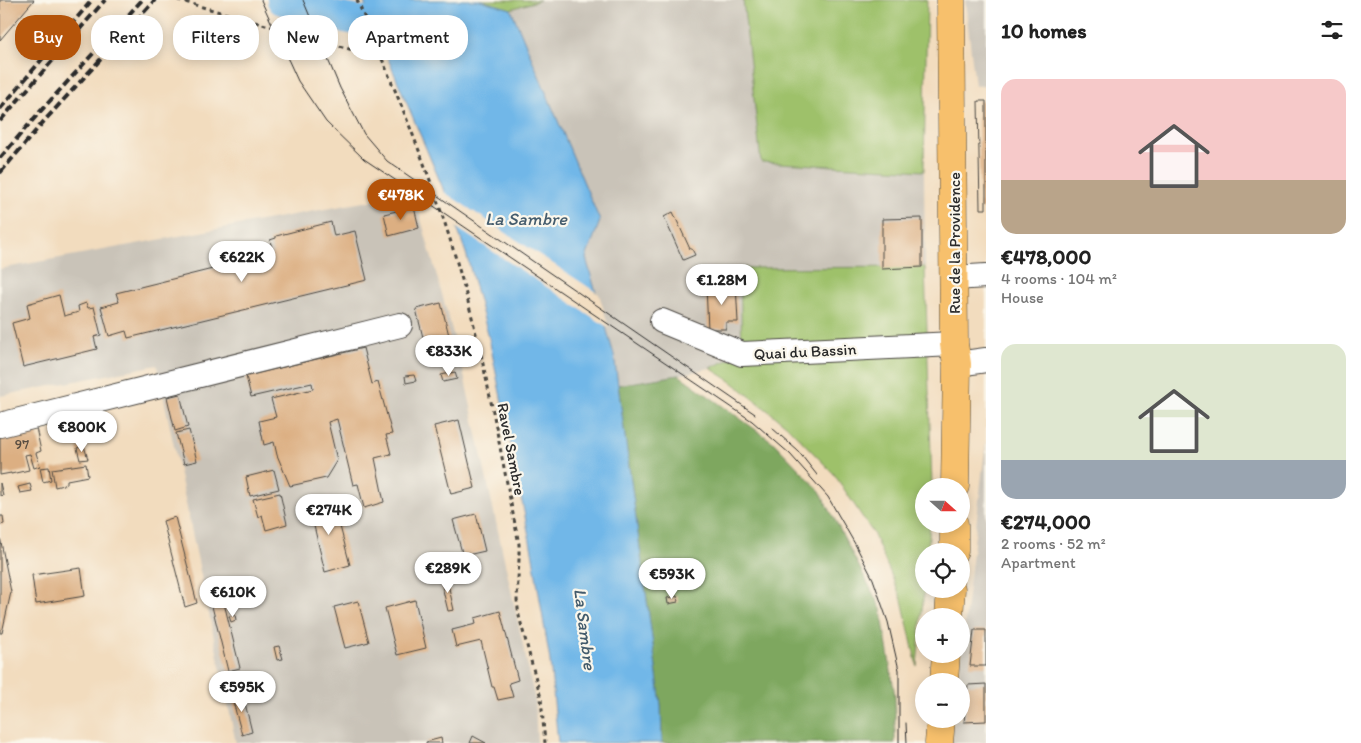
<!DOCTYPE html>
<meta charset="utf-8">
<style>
:root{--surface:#fff;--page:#f6f6f6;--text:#222;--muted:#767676;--accent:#b45309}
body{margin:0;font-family:Itim,sans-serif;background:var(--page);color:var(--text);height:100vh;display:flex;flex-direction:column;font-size:19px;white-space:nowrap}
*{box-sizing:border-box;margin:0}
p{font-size:16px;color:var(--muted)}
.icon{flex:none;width:28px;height:28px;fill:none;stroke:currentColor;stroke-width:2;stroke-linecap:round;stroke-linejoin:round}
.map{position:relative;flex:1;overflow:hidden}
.details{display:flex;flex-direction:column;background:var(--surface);width:375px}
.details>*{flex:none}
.guide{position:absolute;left:15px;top:15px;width:475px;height:45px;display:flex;gap:10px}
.needle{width:32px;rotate:111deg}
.controls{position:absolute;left:915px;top:478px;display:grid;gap:10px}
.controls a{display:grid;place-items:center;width:55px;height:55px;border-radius:50%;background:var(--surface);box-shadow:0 2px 12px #0003;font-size:25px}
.price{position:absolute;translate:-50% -42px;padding:0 11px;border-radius:18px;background:#fff;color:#222;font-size:16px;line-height:32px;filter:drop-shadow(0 1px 2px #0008)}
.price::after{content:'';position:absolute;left:50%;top:30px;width:15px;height:11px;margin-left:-8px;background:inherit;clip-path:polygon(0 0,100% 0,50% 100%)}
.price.selected{background:var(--accent);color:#fff}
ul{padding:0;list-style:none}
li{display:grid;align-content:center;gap:10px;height:265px;padding:0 15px}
li span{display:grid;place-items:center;height:155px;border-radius:15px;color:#555}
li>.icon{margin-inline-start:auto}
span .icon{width:90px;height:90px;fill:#fffc;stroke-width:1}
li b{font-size:21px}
h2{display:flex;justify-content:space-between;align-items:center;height:60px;padding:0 15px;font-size:21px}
.tag{padding:0 18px;border-radius:20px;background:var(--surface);box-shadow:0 2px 12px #0003;font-size:18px;line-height:45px}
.tag.selected{background:var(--accent);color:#fff}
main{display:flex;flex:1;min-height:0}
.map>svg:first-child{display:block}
.industrial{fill:#c9c3b8}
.green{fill:#9ec16b;stroke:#64764b}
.forest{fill:#7ea75f;stroke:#546945}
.water{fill:#71b7e8;stroke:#4e718a}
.pier{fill:#f2dcbe}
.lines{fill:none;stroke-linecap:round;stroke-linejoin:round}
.river{stroke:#71b7e8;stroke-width:30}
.building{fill:#dcaf82}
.minor-casing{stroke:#494641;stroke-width:26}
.major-casing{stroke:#494641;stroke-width:29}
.path{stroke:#494641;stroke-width:3;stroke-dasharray:4 4;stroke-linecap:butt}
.minor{stroke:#fff;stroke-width:24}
.major{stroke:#f7c06c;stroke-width:28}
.tram{stroke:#2b2b2b;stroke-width:1}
.rail{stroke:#2b2b2b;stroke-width:4;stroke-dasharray:8 4;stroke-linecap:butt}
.labels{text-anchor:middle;stroke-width:4.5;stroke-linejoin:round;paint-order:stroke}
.number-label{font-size:14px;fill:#574c41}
.street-label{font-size:16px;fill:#2b2b2b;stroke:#fbf7ec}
.water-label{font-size:18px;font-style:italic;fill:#445c6d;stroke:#fbf7ec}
</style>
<main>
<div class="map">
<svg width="986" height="743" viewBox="0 0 986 743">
<rect width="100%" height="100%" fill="#fbf7ec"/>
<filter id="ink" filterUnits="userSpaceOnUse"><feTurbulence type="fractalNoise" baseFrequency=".02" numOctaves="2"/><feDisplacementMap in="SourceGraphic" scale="10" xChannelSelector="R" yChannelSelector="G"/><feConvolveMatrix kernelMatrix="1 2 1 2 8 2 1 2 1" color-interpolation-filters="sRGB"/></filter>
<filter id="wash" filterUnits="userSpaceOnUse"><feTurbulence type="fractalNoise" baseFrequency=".0096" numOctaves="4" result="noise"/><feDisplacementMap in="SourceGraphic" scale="20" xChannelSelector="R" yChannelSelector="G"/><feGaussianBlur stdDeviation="1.12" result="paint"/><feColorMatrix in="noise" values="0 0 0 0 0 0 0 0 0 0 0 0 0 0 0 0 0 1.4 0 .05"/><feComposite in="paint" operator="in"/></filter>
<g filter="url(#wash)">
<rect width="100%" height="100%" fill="#f2dcbe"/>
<path class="industrial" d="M540,0h203l18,161 163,10 1,96 -185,1 2,86 -32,14 -31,7 -61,10 -4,-30 -28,-97 14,-37 -89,-212z
M965,0h21v85l-11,1z
M412,193l7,19 43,154 73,334 2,43h-301l-79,-378 -157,31v-127z
M986,440v303h-37l5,-24h7v-38h-3z"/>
<path class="green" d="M480,0h60l-29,9z
M743,0h184l-3,171 -163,-9z
M925,267l7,219h-8v38h6l-2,27h-4v38l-7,77 -15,-66 -29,-67 -39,-59 -48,-49 -54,-43 -22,-14 32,-14 -2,-86z"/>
<path class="forest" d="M679,375l94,67 47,49 61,118 14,87v47h-233l-1,-38 -43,-320z"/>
<path class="water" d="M363,0h117l31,9 89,212 -14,37 28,97 47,350 1,38h-104l-8,-82 -18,-110 -43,-213 -23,-85 -24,-67z"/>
<path class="pier" d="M441,190l158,104 10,34 -155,-102z"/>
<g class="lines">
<path class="river" d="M282,0l56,17 75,13"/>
</g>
<g id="blocks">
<path class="building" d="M0,0h34l-34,40z
M978,101h8v108h-6z
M414,207l5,21 -30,8 -5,-22z
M673,212l17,37h2l3,6 -12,5 -19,-43z
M922,218v49l-40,2v-50z
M331,222l3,14 21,-5 12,49 -239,58 -2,-7 -17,5 -8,-29 18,-5 -3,-9 157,-39 -3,-14 6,-2v-2z
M736,284l2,38h-12v7h-18l-2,-43z
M59,295l5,21 15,-4 -1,-6 8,-3 2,5 6,-1 7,28 -7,2 3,12 -74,18 -11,-44 18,-5 -3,-14z
M441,303l13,53 -25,6 -13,-53z
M363,348l9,36 6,-2 14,52 -6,1 5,19 -16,4 9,44 -20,6 -6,-24 -5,1 -16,-66 -9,3 9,38 -11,18 -36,8 -13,-31 -3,-13 -10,3 -5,-24 17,-4 -5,-18 42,-10 -1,-6 -61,14 -5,-21z
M455,372l2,7 -14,3 -2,-7z
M414,375l2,6 -10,2 -1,-7z
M180,394l8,33 -13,4 -8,-34z
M96,409l5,24 -17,4 -5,-24z
M459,420l16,68 -24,6 -17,-68z
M36,428l5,23 -5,2 4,13 -6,2 -4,-14 -5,1 4,15 -18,4v-1l-11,2v-38z
M189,430l8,31 -13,3 -8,-31z
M84,446l4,13 -8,1 -3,-12z
M86,464l2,12 -21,4v4l-12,3 -3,-18z
M49,467l2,13 -8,2 -3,-14z
M274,470l5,19 -29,7 -4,-19z
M0,483l3,12 -3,1z
M30,484l2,7 -12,2 -2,-6z
M280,493l7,31 -21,6 -4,-15 -4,2 -5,-18z
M333,499l17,66 -25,7 -16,-67z
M476,514l9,37 -22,5 -10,-36z
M0,516h3l1,8 -4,1z
M175,517l22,86 -12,4 -22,-86z
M0,537l11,55 -9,41h-2z
M81,568l4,28 -49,8 -4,-29z
M449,578l2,5 -3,1 6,26 -6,1 -7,-29z
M222,595l18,73 -12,3 -18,-73z
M677,596l1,6 -10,2 -1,-6z
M415,600l11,48 -29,7 -12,-47z
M358,601l11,41 -24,6 -11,-41z
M500,611l18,69 -9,3 4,14 -15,3 -4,-13h-2l-11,-46 -25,6 -4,-17 24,-6 -1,-6z
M235,615l1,5 -5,2 -2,-6z
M974,630h12v36h-16z
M279,646l4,13 -6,1 -3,-13z
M986,684v37l-22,1 4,-37z
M242,691l10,41 -10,3 -11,-41z
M473,736l13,7h-16z
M441,738l1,5h-16v-1z"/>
</g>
</g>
<g filter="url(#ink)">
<use href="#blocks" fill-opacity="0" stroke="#494641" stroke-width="1"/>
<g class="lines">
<g class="minor-casing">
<path id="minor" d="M954,278l32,-2
M662,321l80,33 212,-10
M957,364l29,-4
M0,425l400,-100"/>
</g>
<g class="major-casing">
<path id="major" d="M951,0l3,344 3,20 -2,122
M954,551v-27
M949,616l2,-27
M944,681l2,-27
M939,743l2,-24"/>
</g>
<path class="path" d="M178,0l203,58
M357,0c37,87 75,175 101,266 27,91 42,185 61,278v15l-2,41 2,16 22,82 4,45"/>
<use href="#minor" class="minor"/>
<use href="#major" class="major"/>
<path class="tram" d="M261,0l37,81 28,41 38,37 388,262 38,33 38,43 27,47 18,35 15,43 11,48v73
M303,0l37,88 24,46 23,27 368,253
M772,428l26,23 19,24
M906,723l1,20"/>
<path class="rail" d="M0,109l92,-109
M0,121l105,-121
M0,158l38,-44 104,-114
M0,173l45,-53 110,-120"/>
</g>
</g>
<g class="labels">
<g class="number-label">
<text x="22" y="449">97</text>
</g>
<g class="street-label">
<text transform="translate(954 243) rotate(-90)" y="6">Rue de la Providence</text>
<text transform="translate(805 351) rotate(-3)" y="6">Quai du Bassin</text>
<text transform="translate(512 449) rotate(79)" y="6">Ravel Sambre</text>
</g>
<g class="water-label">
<text x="526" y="225">La Sambre</text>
<text transform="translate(585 629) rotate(83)" y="6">La Sambre</text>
</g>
</g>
</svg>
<div class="controls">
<a><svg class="needle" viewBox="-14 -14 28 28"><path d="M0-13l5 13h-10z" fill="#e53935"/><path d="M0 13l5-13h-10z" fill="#767676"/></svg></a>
<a><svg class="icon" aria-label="locate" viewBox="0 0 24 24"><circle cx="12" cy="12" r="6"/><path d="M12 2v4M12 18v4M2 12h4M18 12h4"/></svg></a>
<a>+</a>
<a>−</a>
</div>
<b class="price selected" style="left:401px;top:221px">€478K</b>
<b class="price" style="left:242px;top:283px">€622K</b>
<b class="price" style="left:722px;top:306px">€1.28M</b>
<b class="price" style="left:449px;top:377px">€833K</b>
<b class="price" style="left:82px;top:453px">€800K</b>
<b class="price" style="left:329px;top:536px">€274K</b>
<b class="price" style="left:448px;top:594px">€289K</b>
<b class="price" style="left:672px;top:600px">€593K</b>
<b class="price" style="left:233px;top:618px">€610K</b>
<b class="price" style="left:242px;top:713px">€595K</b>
<div class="guide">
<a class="tag selected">Buy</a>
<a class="tag">Rent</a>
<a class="tag">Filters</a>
<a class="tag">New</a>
<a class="tag">Apartment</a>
</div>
</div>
<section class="details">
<h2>10 homes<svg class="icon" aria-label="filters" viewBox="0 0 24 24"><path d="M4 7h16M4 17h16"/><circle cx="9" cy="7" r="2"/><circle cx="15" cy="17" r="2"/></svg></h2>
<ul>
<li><span style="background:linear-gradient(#f6c9c9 65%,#b9a48a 0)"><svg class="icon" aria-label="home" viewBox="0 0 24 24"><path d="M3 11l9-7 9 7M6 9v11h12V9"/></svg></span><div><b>€478,000</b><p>4 rooms · 104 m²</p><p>House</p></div></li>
<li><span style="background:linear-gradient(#dfe7d0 75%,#9aa5b1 0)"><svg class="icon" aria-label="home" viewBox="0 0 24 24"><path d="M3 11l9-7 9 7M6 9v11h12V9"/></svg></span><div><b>€274,000</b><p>2 rooms · 52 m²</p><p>Apartment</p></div></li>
</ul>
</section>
</main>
